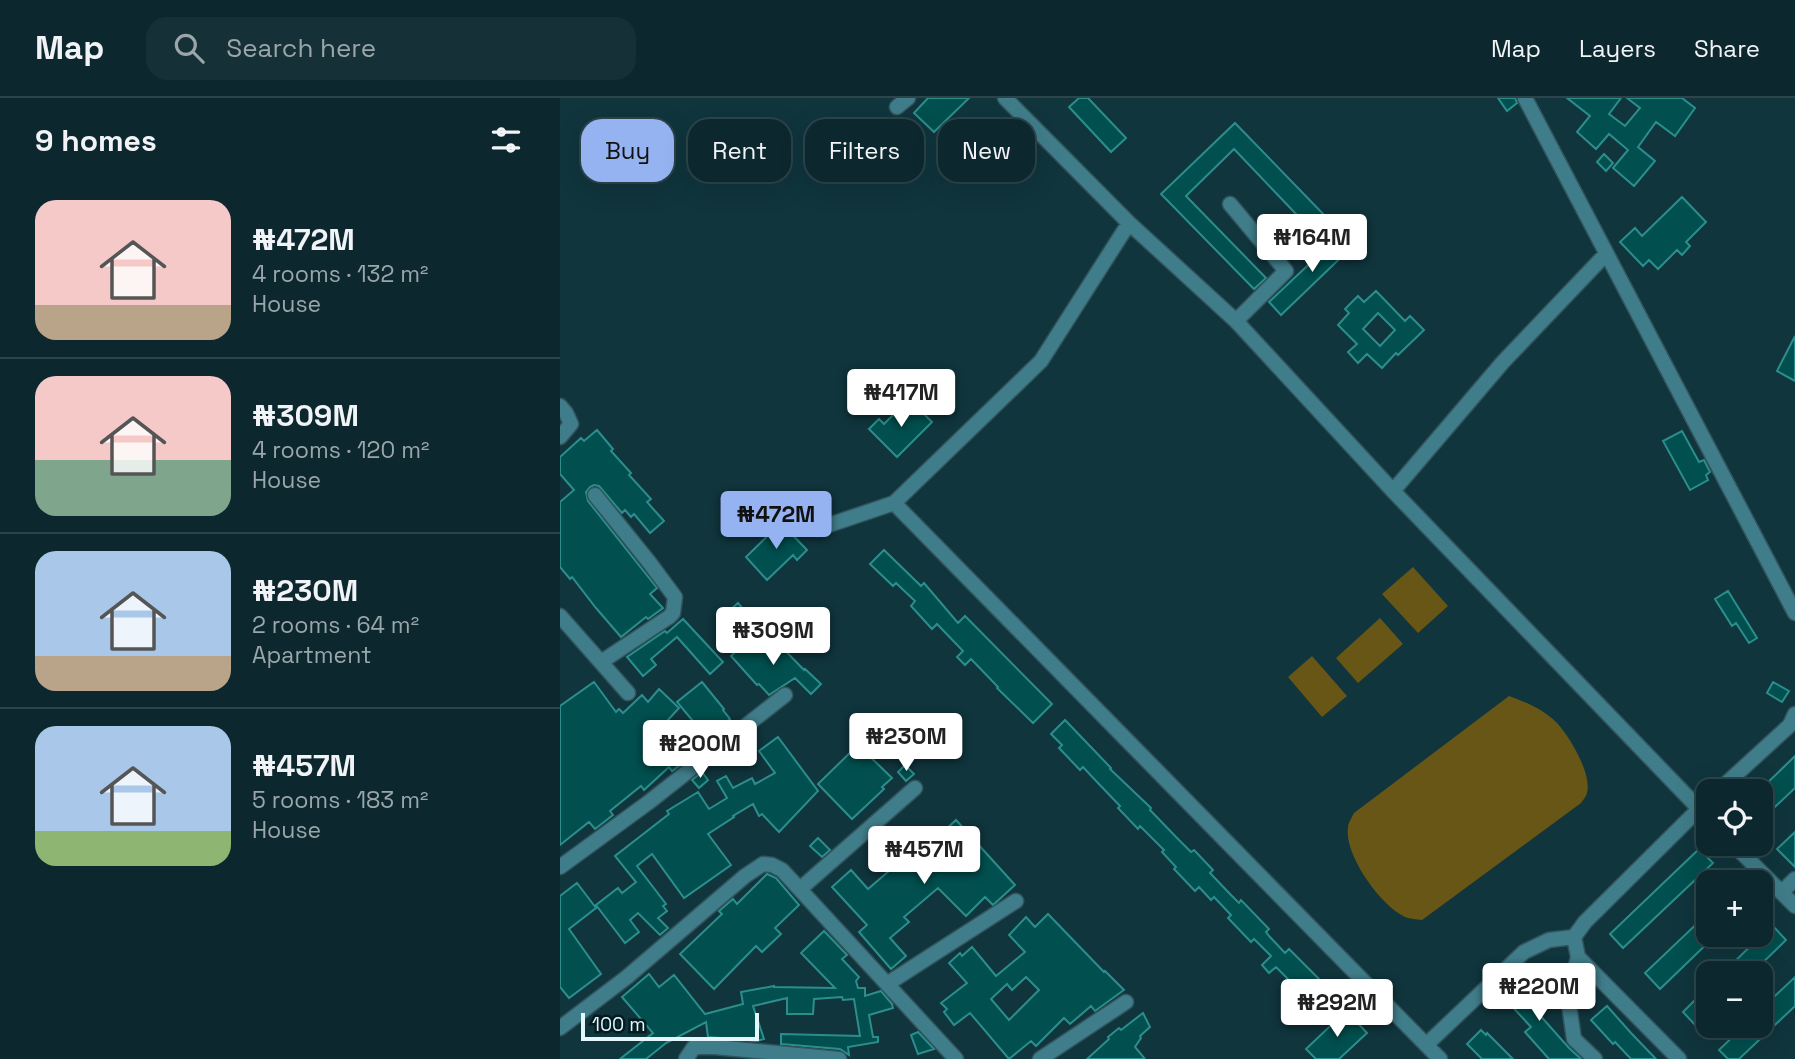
<!DOCTYPE html>
<meta charset="utf-8">
<style>
:root{--surface:#0c282e;--page:#153036;--text:#f1f3f6;--muted:#9aa6aa;--line:#2c444a;--accent:#95b2f1}
body{margin:0;font-family:"Space Grotesk",sans-serif;background:var(--page);color:var(--text);height:100vh;display:flex;flex-direction:column;font-size:26px;white-space:nowrap}
*{box-sizing:border-box;margin:0}
p{font-size:23px;color:var(--muted)}
.icon{flex:none;width:38px;height:38px;fill:none;stroke:currentColor;stroke-width:2;stroke-linecap:round;stroke-linejoin:round}
.map{position:relative;flex:1;overflow:hidden}
.panel{display:flex;flex-direction:column;background:var(--surface);width:560px}
.panel>*{flex:none}
.banner{position:absolute;left:21px;top:21px;width:665px;height:63px;display:flex;gap:14px}
.controls{position:absolute;left:1136px;top:681px;display:grid;gap:14px}
.controls a{display:grid;place-items:center;width:77px;height:77px;border-radius:14px;background:var(--surface);box-shadow:0 7px 28px #0002,0 0 0 2px var(--line);font-size:35px}
.scale{position:absolute;left:21px;bottom:18px;width:178px;box-sizing:border-box;padding-left:7px;border:4px solid #e3f7fc;border-top:0;font-size:19px;line-height:24px;white-space:nowrap;color:#e3f7fc;-webkit-text-stroke:5px #031b21;paint-order:stroke}
.price{position:absolute;translate:-50% -60px;padding:0 16px;border-radius:7px;background:#fff;color:#222;font-size:23px;line-height:46px;filter:drop-shadow(0 2px 4px #0008)}
.price::after{content:'';position:absolute;left:50%;top:42px;width:21px;height:16px;margin-left:-10px;background:inherit;clip-path:polygon(0 0,100% 0,50% 100%)}
.price.active{background:var(--accent);color:#111}
ul{padding:0;list-style:none}
li{display:flex;align-items:center;gap:21px;height:175px;padding:0 35px}
li+li{border-top:2px solid var(--line)}
li span{display:grid;place-items:center;flex:none;width:196px;height:140px;border-radius:21px;color:#555}
li>.icon{margin-inline-start:auto}
span .icon{width:84px;height:84px;fill:#fffc;stroke-width:1}
li b{font-size:30px}
h2{display:flex;justify-content:space-between;align-items:center;height:84px;padding:0 35px;font-size:30px}
.tag{padding:0 24px;border-radius:21px;background:var(--surface);box-shadow:0 7px 28px #0002,0 0 0 2px var(--line);font-size:24px;line-height:63px}
.tag.active{background:var(--accent);color:#111}
header{display:flex;align-items:center;gap:42px;box-sizing:border-box;height:98px;padding:0 35px;background:var(--surface);border-bottom:2px solid var(--line)}
header strong{font-size:33px}
nav{display:flex;gap:38px;margin-inline-start:auto;font-size:24px}
.search{width:490px;height:63px;background:var(--page);display:flex;align-items:center;gap:18px;box-sizing:border-box;padding:0 24px;border-radius:21px;color:var(--muted);font-size:26px}
main{display:flex;flex:1;min-height:0}
.map>svg:first-child{display:block}
.green{fill:#675616}
.building{fill:#014f4e;stroke:#2c8e8c;stroke-width:2;fill-rule:evenodd}
.lines{fill:none;stroke-linecap:round;stroke-linejoin:round}
.minor-casing{stroke:#32545c;stroke-width:17}
.minor{stroke:#407d8a;stroke-width:14}
</style>
<header>
<strong>Map</strong>
<div class="search"><svg class="icon" aria-label="search" viewBox="0 0 24 24"><circle cx="10" cy="10" r="6"/><path d="M15 15l6 6"/></svg>Search here</div>
<nav><a>Map</a><a>Layers</a><a>Share</a></nav>
</header>
<main>
<section class="panel">
<h2>9 homes<svg class="icon" aria-label="filters" viewBox="0 0 24 24"><path d="M4 7h16M4 17h16"/><circle cx="9" cy="7" r="2"/><circle cx="15" cy="17" r="2"/></svg></h2>
<ul>
<li><span style="background:linear-gradient(#f6c9c9 75%,#b9a48a 0)"><svg class="icon" aria-label="home" viewBox="0 0 24 24"><path d="M3 11l9-7 9 7M6 9v11h12V9"/></svg></span><div><b>₦472M</b><p>4 rooms · 132 m²</p><p>House</p></div></li>
<li><span style="background:linear-gradient(#f6c9c9 60%,#7fa58c 0)"><svg class="icon" aria-label="home" viewBox="0 0 24 24"><path d="M3 11l9-7 9 7M6 9v11h12V9"/></svg></span><div><b>₦309M</b><p>4 rooms · 120 m²</p><p>House</p></div></li>
<li><span style="background:linear-gradient(#a9c7e8 75%,#b9a48a 0)"><svg class="icon" aria-label="home" viewBox="0 0 24 24"><path d="M3 11l9-7 9 7M6 9v11h12V9"/></svg></span><div><b>₦230M</b><p>2 rooms · 64 m²</p><p>Apartment</p></div></li>
<li><span style="background:linear-gradient(#a9c7e8 75%,#8fb573 0)"><svg class="icon" aria-label="home" viewBox="0 0 24 24"><path d="M3 11l9-7 9 7M6 9v11h12V9"/></svg></span><div><b>₦457M</b><p>5 rooms · 183 m²</p><p>House</p></div></li>
</ul>
</section>
<div class="map">
<svg width="1235" height="961" viewBox="0 0 1235 961">
<rect width="100%" height="100%" fill="#10353d"/>
<path class="green" d="M853,469l35,39 -30,27 -36,-39z
M820,520l23,26 -45,39 -22,-25z
M752,558l35,40 -25,21 -34,-40z
M949,598c17,6 35,14 48,27 13,14 35,51 30,70 -1,4 -4,7 -6,10l-159,117c-5,-1 -12,-1 -17,-3 -24,-11 -61,-62 -57,-89 0,-5 4,-11 6,-15z"/>
<path class="building" d="M368,0h41l-35,34 -20,-19z
M519,0h9l38,40 -15,14 -42,-45z
M938,0h17l2,5 -10,8z
M1007,0h54l-12,16 16,12 15,-18 -13,-10h55l13,10 -20,28 -19,-14 -18,25 17,14 -21,25 -21,-18 15,-18 -19,-16 -13,15 -19,-17 13,-16z
M675,25l94,97 -14,14 -81,-85 -48,47 80,82 -12,11 -93,-95z
M341,27l7,7 -6,6 -8,-7z
M293,41l16,16 -24,23 -16,-16z
M1044,56l9,9 -7,8 -9,-9z
M1122,99l24,25 -20,20 4,4 -8,9 -5,-5 -19,19 -9,-9 -6,6 -23,-24 15,-14 7,8z
M783,134l12,12 -74,71 -12,-13z
M816,193l29,30 5,-5 14,14 -26,25 -2,-2 -14,15 -15,-14 -9,9 -10,-11 9,-8 -19,-19 11,-12 -4,-4 13,-13 6,6zM818,215l17,17 -15,16 -17,-17z
M1235,238v45l-18,-10z
M347,303l12,12 2,-2 11,11 -35,35 -28,-28 10,-10 5,5z
M37,332l16,19 -2,2 20,22 -2,2 22,24 -4,3 17,19 -14,12 -16,-19 -3,3 -6,-7 -3,3 -23,-27 -5,-1 -4,2 -4,5 2,9 69,87 -7,6 13,14 -15,11 -2,-2 -25,20 -25,-29 -24,-31 -2,2 -10,-12v-65l14,-12 -14,-16v-17l21,-19 3,3z
M1122,333l17,31 5,-2 6,12 -4,3 2,5 -18,10 -27,-49z
M221,425l26,27 -10,10 -4,-5 -26,25 -21,-23z
M324,452l37,36 3,-3 34,40 7,-7 87,88 -19,19 -36,-35 1,-1 -27,-28 -6,6 -8,-8 6,-6 -26,-27 -5,5 -21,-23 4,-5 -19,-18 -3,3 -23,-22z
M1168,493l29,47 -8,5 -13,-20 -4,3 -17,-27z
M178,505l16,19 -18,15 -15,-19z
M123,521l40,43 -13,12 -33,-37 -26,22 5,6 -13,11 -16,-19 38,-26 2,2z
M212,539l32,33 1,-1 16,15 -10,10 -16,-16 -26,17 -10,-11 -2,1 -26,-29 17,-16 10,10z
M34,584l22,30 3,-3 4,4 19,-18 6,7 11,-13 20,19 -12,13 24,30 8,-7 4,4 -31,23 -3,-4 -25,23 -3,-4 -31,25 3,4 -18,14 -6,-7 -29,23v-139z
M142,584l22,27 -1,1 7,9 -23,19 -30,-36z
M1213,584l16,9 -7,11 -15,-9z
M505,622l46,48 -1,1 41,39 -1,2 27,28 14,14 3,-2 19,20 -3,3 20,21 9,9 2,-3 28,29 -3,3 3,4 16,17 4,-4 30,30 -16,15 -27,-27 -7,6 -7,-8 9,-9 -17,-17 -3,3 -23,-24 3,-3 -17,-18 -3,3 -12,-13 -4,4 -21,-22 2,-2 -14,-15 2,-2 -24,-24 -2,3 -20,-21 2,-2 -23,-24 -14,-15 -3,3 -21,-22 3,-3 -11,-11z
M218,639l40,54 -39,41 -17,-18 -3,2 -6,-12 -20,12 1,1 -26,17 23,31 -47,33 -32,-44 -15,12 29,38 -3,2 4,5 -9,7 10,10 -8,7 -22,-22 -8,7 9,12 -14,11 -29,-38 22,-17 4,5 14,-11 -21,-26 54,-42 -2,-3 31,-19 11,17 18,-11 -10,-17 9,-5 7,12 19,-10 3,6 20,-11 -16,-22z
M298,647l34,33 -10,9 2,2 -32,30 -34,-35z
M1235,658v32l-35,33v-31z
M345,667l9,9 -8,7 -8,-9z
M142,674l6,8 -9,8 -7,-8z
M396,722l59,65 -22,20 -8,-8 -19,19 -28,-28 -34,29 5,5 -19,16 16,18 -15,13 -32,-37 8,-7 -35,-38 19,-17 17,19 36,-31 -2,-2 23,-21 7,7z
M1235,734v35l-18,-18z
M258,740l12,12 -8,7 -12,-11z
M1139,751l14,14 -90,85 -13,-14z
M207,776l9,4 23,27 -24,23 6,6 -19,18 -6,-6 -42,43 -34,-35 42,-40 -3,-3 14,-12 4,5z
M17,785l19,25 -27,21 32,45 -32,24 -9,-11v-91z
M1148,815v21h9l-57,55 -15,-16z
M488,816l56,58 1,-1 19,19 -29,21 -4,-5 -21,18 -6,-6 -28,28 -5,-5 -22,18 -39,-46 -16,12 -10,-13 3,-3 -6,-6 26,-20 -18,-20 11,-10 2,3 10,-9 24,29 29,-24 -16,-17 17,-18 9,10zM466,879l13,13 -30,30 -18,-21 16,-15 5,6z
M1212,827l14,15 -34,33h-29z
M264,833l23,24 -5,4 17,18 -3,4 2,7h7v8l16,-5 11,13 1,4 -24,7 4,22h5v5l-30,5 1,8 -9,-6 -59,-5v-10l79,2 -6,-37 -11,1 -1,-3 -28,2 -1,15h-26v-16l-34,8 11,33 -7,2 -49,-4 -2,-15 -40,21 -20,16h-26l33,-26 -31,-36 27,-23 10,13 15,-12 31,39 38,-10 -2,-12 33,-6v1l61,1 -34,-35z
M1235,879v29l-56,53h-11l-9,-9 25,-24h16v-16z
M970,881l14,15 -8,8 5,6 -4,4 32,36 12,11h-32l-24,-27 6,-5 -24,-26z
M1148,889v29l-11,11 -14,-15z
M1047,908l24,27 25,26h-25l-16,-17 -2,2 -22,-24z
M787,912l7,7 -1,1 14,15 -28,26h-23l-10,-10z
M583,915l7,14 -10,9 1,2 -6,9 10,12h-58l22,-20 -1,-2 11,-9 2,2z
M921,932l5,5 1,-2 26,26h-31l-15,-15z
M358,934l16,17 -16,5 -7,-19z"/>
<g class="lines">
<g class="minor-casing">
<path id="minor" d="M445,0l124,125 107,98 157,170 315,327
M965,0l270,515
M337,9l11,-9
M670,106l56,67 -50,50
M0,308l6,7 5,11 -11,13
M833,393l110,-129 103,-108
M35,397l54,67 26,35 -2,16 -4,4 -68,45
M334,405l546,556
M257,431l77,-26 147,-142 88,-138
M0,518l68,77
M1158,693l72,-66 5,-11
M1173,746l62,62
M0,769l89,-65 136,-107
M240,791l115,-101
M1222,794l13,-13
M1014,839l4,20 -10,41 6,41 21,20
M1018,859l101,102
M327,886l129,-83
M0,930l67,-51 118,-101 18,-12 9,1 10,5 174,189
M866,947l98,-93 25,-12 25,-3 11,-15 123,-122
M126,961l8,-12h21l124,12
M480,961l86,-57"/>
</g>
<use href="#minor" class="minor"/>
</g>
</svg>
<div class="controls">
<a><svg class="icon" aria-label="locate" viewBox="0 0 24 24"><circle cx="12" cy="12" r="6"/><path d="M12 2v4M12 18v4M2 12h4M18 12h4"/></svg></a>
<a>+</a>
<a>−</a>
</div>
<div class="scale">100 m</div>
<b class="price" style="left:752px;top:176px">₦164M</b>
<b class="price" style="left:341px;top:331px">₦417M</b>
<b class="price active" style="left:216px;top:453px">₦472M</b>
<b class="price" style="left:213px;top:569px">₦309M</b>
<b class="price" style="left:346px;top:675px">₦230M</b>
<b class="price" style="left:140px;top:682px">₦200M</b>
<b class="price" style="left:364px;top:788px">₦457M</b>
<b class="price" style="left:979px;top:925px">₦220M</b>
<b class="price" style="left:777px;top:941px">₦292M</b>
<div class="banner">
<a class="tag active">Buy</a>
<a class="tag">Rent</a>
<a class="tag">Filters</a>
<a class="tag">New</a>
</div>
</div>
</main>
